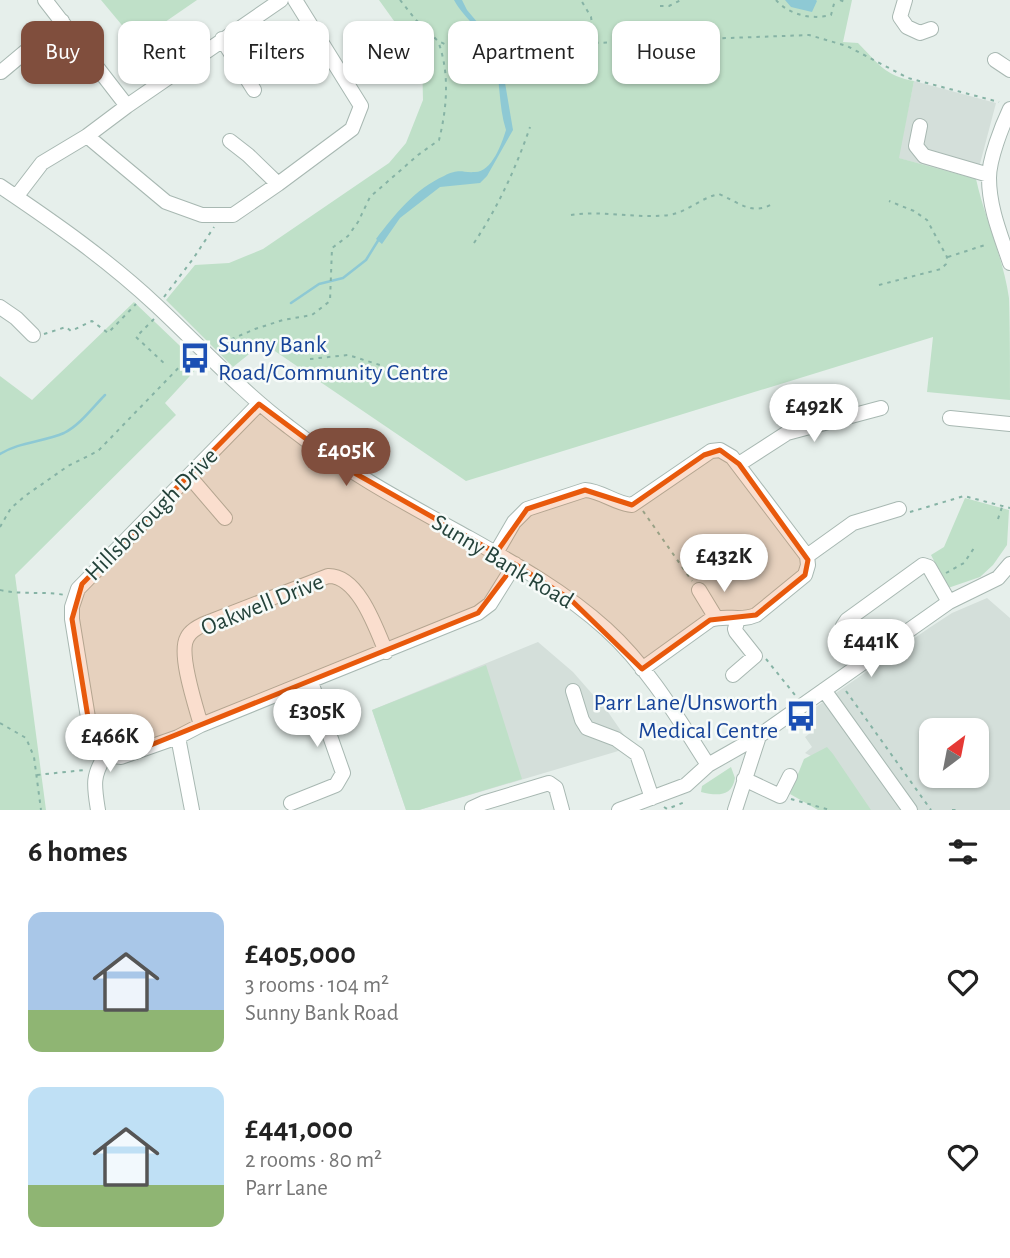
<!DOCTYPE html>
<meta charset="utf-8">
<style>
:root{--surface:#fff;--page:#f6f6f6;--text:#222;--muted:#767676;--accent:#804e3d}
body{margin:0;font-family:"Alegreya Sans",sans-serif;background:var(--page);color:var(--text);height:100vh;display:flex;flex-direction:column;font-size:26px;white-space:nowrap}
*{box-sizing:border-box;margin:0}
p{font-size:23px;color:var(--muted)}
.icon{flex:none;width:38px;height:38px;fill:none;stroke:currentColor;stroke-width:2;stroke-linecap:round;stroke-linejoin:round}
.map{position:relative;height:810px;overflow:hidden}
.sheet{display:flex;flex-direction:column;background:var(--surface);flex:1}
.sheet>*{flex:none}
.banner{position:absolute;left:21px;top:21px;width:970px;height:63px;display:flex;gap:14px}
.needle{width:46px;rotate:32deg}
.controls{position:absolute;left:919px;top:718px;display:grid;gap:14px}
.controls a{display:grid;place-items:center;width:70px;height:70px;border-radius:14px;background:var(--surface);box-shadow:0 2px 5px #0004;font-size:35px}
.price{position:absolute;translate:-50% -60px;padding:0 16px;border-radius:24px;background:#fff;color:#222;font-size:23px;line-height:46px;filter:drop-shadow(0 2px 4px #0008)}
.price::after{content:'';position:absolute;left:50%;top:42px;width:21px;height:16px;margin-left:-10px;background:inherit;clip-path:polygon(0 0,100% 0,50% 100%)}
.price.active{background:var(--accent);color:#fff}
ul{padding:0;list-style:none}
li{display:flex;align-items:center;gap:21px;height:175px;padding:0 28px}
li span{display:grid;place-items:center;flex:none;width:196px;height:140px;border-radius:14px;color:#555}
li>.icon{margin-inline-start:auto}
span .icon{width:84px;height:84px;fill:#fffc;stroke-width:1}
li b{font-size:30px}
h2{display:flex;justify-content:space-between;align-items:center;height:84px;padding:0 28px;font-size:30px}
.chip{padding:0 24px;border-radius:14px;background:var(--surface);box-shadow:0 2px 5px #0004;font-size:24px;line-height:63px}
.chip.active{background:var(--accent);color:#fff}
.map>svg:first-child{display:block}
.built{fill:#d4dfda;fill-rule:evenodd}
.green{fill:#bfe0c8}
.water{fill:#8ec9d4}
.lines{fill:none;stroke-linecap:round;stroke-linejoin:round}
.stream{stroke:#8ec9d4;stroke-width:2.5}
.minor-casing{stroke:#a8b8b2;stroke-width:16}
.path{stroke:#86b3a5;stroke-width:2;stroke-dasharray:3.5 5;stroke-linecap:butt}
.minor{stroke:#fff;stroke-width:14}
.marked{fill:#e8590c;fill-opacity:0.2;stroke:#e8590c;stroke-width:5;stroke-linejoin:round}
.labels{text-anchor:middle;stroke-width:5;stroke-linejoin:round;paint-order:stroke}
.transit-label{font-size:24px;fill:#164399;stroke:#f7fbf9;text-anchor:start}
.street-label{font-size:24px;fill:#24423a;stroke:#f7fbf9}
</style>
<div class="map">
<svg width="1010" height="810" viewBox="0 0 1010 810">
<rect width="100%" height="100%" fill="#e6efeb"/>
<path class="built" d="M914,81l82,22 -20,76 -78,-21z
M987,598l23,20v192h-158l-35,-51 -12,-6 7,-6 -7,-10 9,-7 -11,-14 126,-88 23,-15zM931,730h45v45h-45z
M538,642l35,30 35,40 20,29 -7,9 -6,2 -196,58h-13l-34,-100z"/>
<path class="green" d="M101,0h96l-61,42z
M379,0h473l-9,42 15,1c20,20 27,33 56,38l-15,77 77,21c9,40 27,78 33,119 1,30 1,71 1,102l-83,-8 6,-55 -467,144 -203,-138 -30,24 -67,-67 29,-35 34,-2 34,-14 126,-86 17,-20 17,-43 -1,-40z
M134,302l66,63 -35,38 11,12 -161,160 31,235h-46v-434l32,24z
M965,498l44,12 -2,35 -14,20 -13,12 -32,11 -17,-33 13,-8z
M486,665l36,114 -103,31h-13l-34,-100z
M827,747l6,7 38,56h-53l-28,-16 14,-35z
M731,767l4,11c-3,19 -18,18 -34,14l1,-6z"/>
<path class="water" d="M454,0h8l5,10 27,32 9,29 10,59 -26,46 -7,7 -40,4 -40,31 -18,26 -6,-5c19,-25 39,-50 68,-63 16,-8 17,-3 31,-4 17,0 27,-29 31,-42 -8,-25 -5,-52 -13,-76 -8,-22 -28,-34 -39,-54z
M785,0h31l1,1 -5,11 -21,-5z"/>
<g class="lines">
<path class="stream" d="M291,303l28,-19 24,-6 23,-18 13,-21
M0,454c19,-12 43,-12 64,-21 16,-8 29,-26 41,-38"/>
<g class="minor-casing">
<path id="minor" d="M45,0l82,106
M905,0l-5,17 7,10 13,6 11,-4
M222,39l32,51
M995,60l15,10
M1,72l61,-51
M1010,109c-8,17 -21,50 -21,69 0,30 12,58 21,85
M920,126l-4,20 8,10 65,19
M87,136l79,66 36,13h31l45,-31 74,-55 9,-23 -66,-106
M230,141l18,14 30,29
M0,186c55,37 108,74 156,119 44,41 85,86 133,122 56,44 118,77 180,111 48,27 96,54 137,91 42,38 72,89 102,136
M16,197l26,-34 45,-27 40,-30 154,-106
M0,307l16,11 17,17
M259,404l-181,185 -6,18v12l19,117c7,14 14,20 30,21l57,-20 23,-12 277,-112 12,-9 25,-40
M950,418l60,6
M739,464l48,-31 94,-25
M189,476l36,42
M496,553l18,-31 13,-13 58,-19c17,1 31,14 47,15l79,-54 9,-1 12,7 75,99 1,9 -3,10 -49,40c-16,7 -30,-1 -46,5l-68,49
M807,556l46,-33 46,-14
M699,590l17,28
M867,660l-24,-34 4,-6 76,-55 6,2 20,35
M733,675l22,-19 -19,-24 -1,-3 3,-10
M824,690l86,120
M573,691l9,29 5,8 29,11 21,15 15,44
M201,725c-5,-18 -23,-71 -14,-87 3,-7 11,-11 17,-14l124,-48c30,-1 48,52 58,76
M178,737l14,73
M744,779l36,17 10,-20
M291,803l45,-18 7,-12 -32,-91
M98,810c-4,-25 -6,-34 8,-56
M473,810l-1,-2 11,-5 66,-20 7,5 6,22
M619,810l67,-25 22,-20 51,-29 190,-134 49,-24 12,-14
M735,810l24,-74"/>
</g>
<path class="path" d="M400,0l16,20 22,21 50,22 29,6 60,-15 18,-11 -4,-26 -10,-17
M776,0c13,15 36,20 55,15l4,-15
M840,0l8,3
M660,6h9l12,-6
M595,43l214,-8 38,11 61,32 91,24
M571,215c32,-5 65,4 98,0 19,-3 31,-17 50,-21 19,8 33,22 53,10
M474,243c24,-36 42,-75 56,-116
M948,257l37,-12
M879,285l62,-16 5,-5 1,-7 -20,-37 -13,-9 -25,-10
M164,297l29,-38 21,-32
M154,319l-18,18 30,28
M44,334l22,-7 5,4 21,-10 16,12 28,-29
M221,353l11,-14 23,-10 28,-9 29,-5 18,-14 2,-53 16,-12 10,-14 12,-25 48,-42 21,-15c8,-32 11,-67 -1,-99
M310,359l38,-4 32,10
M643,511l49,70
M910,512l54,-16 46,12
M998,519l4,-12
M0,527l11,-19 14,-12 43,-30 30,-15 93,-96
M946,573l18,-10 10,-15
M0,590c21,5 43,1 65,5
M766,659l29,36
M846,691l85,119
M0,723l26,15 8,19 7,53
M37,775l47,-5
M791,799l39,11
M664,807l3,2 18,-7
M952,810h5"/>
<use href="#minor" class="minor"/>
</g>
<path class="marked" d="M259,404l85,63 152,86 31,-44 58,-19 47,15 72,-50 16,-5 19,14 69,96 -3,15 -49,40 -46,5 -68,49 -72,-70 -55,-35 -37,49 -357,144 -21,-6 -9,-15 -19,-117 10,-35z"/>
<defs>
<g id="bus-bare" transform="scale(2.415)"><path d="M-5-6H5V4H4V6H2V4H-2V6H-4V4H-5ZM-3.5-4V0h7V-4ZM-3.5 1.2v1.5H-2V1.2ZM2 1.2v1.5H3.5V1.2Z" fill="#1a4fb4" stroke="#f7fbf9" stroke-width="2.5" paint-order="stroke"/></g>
</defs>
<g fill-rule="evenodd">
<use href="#bus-bare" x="195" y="358"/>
<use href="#bus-bare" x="801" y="716"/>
</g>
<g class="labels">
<g class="transit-label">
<text x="218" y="352">Sunny Bank<tspan x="218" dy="28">Road/Community Centre</tspan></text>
<text x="778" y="710" text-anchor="end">Parr Lane/Unsworth<tspan x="778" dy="28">Medical Centre</tspan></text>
</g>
<g class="street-label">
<text transform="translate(151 514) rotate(-45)" y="8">Hillsborough Drive</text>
<text transform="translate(503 561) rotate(31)" y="8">Sunny Bank Road</text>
<text transform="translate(262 604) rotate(-22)" y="8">Oakwell Drive</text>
</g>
</g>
</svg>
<div class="controls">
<a><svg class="needle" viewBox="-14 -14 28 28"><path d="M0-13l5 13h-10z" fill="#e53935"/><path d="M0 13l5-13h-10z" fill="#767676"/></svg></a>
</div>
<b class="price" style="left:814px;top:444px">£492K</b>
<b class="price active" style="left:346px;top:488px">£405K</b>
<b class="price" style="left:724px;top:594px">£432K</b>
<b class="price" style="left:871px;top:679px">£441K</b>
<b class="price" style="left:317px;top:749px">£305K</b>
<b class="price" style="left:110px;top:774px">£466K</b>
<div class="banner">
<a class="chip active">Buy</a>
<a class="chip">Rent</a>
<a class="chip">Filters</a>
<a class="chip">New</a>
<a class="chip">Apartment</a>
<a class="chip">House</a>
</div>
</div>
<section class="sheet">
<h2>6 homes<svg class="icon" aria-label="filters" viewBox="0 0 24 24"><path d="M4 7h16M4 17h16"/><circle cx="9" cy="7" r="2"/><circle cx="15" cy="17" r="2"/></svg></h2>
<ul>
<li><span style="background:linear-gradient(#a9c7e8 70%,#8fb573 0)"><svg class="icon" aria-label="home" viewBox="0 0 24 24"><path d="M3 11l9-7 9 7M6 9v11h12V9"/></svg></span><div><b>£405,000</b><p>3 rooms · 104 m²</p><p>Sunny Bank Road</p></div><svg class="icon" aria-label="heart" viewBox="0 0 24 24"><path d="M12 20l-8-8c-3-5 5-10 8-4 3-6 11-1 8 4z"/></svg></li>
<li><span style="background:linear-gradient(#bfe0f5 70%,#8fb573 0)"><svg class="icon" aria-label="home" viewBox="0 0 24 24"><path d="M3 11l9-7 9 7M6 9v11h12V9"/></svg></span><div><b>£441,000</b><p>2 rooms · 80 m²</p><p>Parr Lane</p></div><svg class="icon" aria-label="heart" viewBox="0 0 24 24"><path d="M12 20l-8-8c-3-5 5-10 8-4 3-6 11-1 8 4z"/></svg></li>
</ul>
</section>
